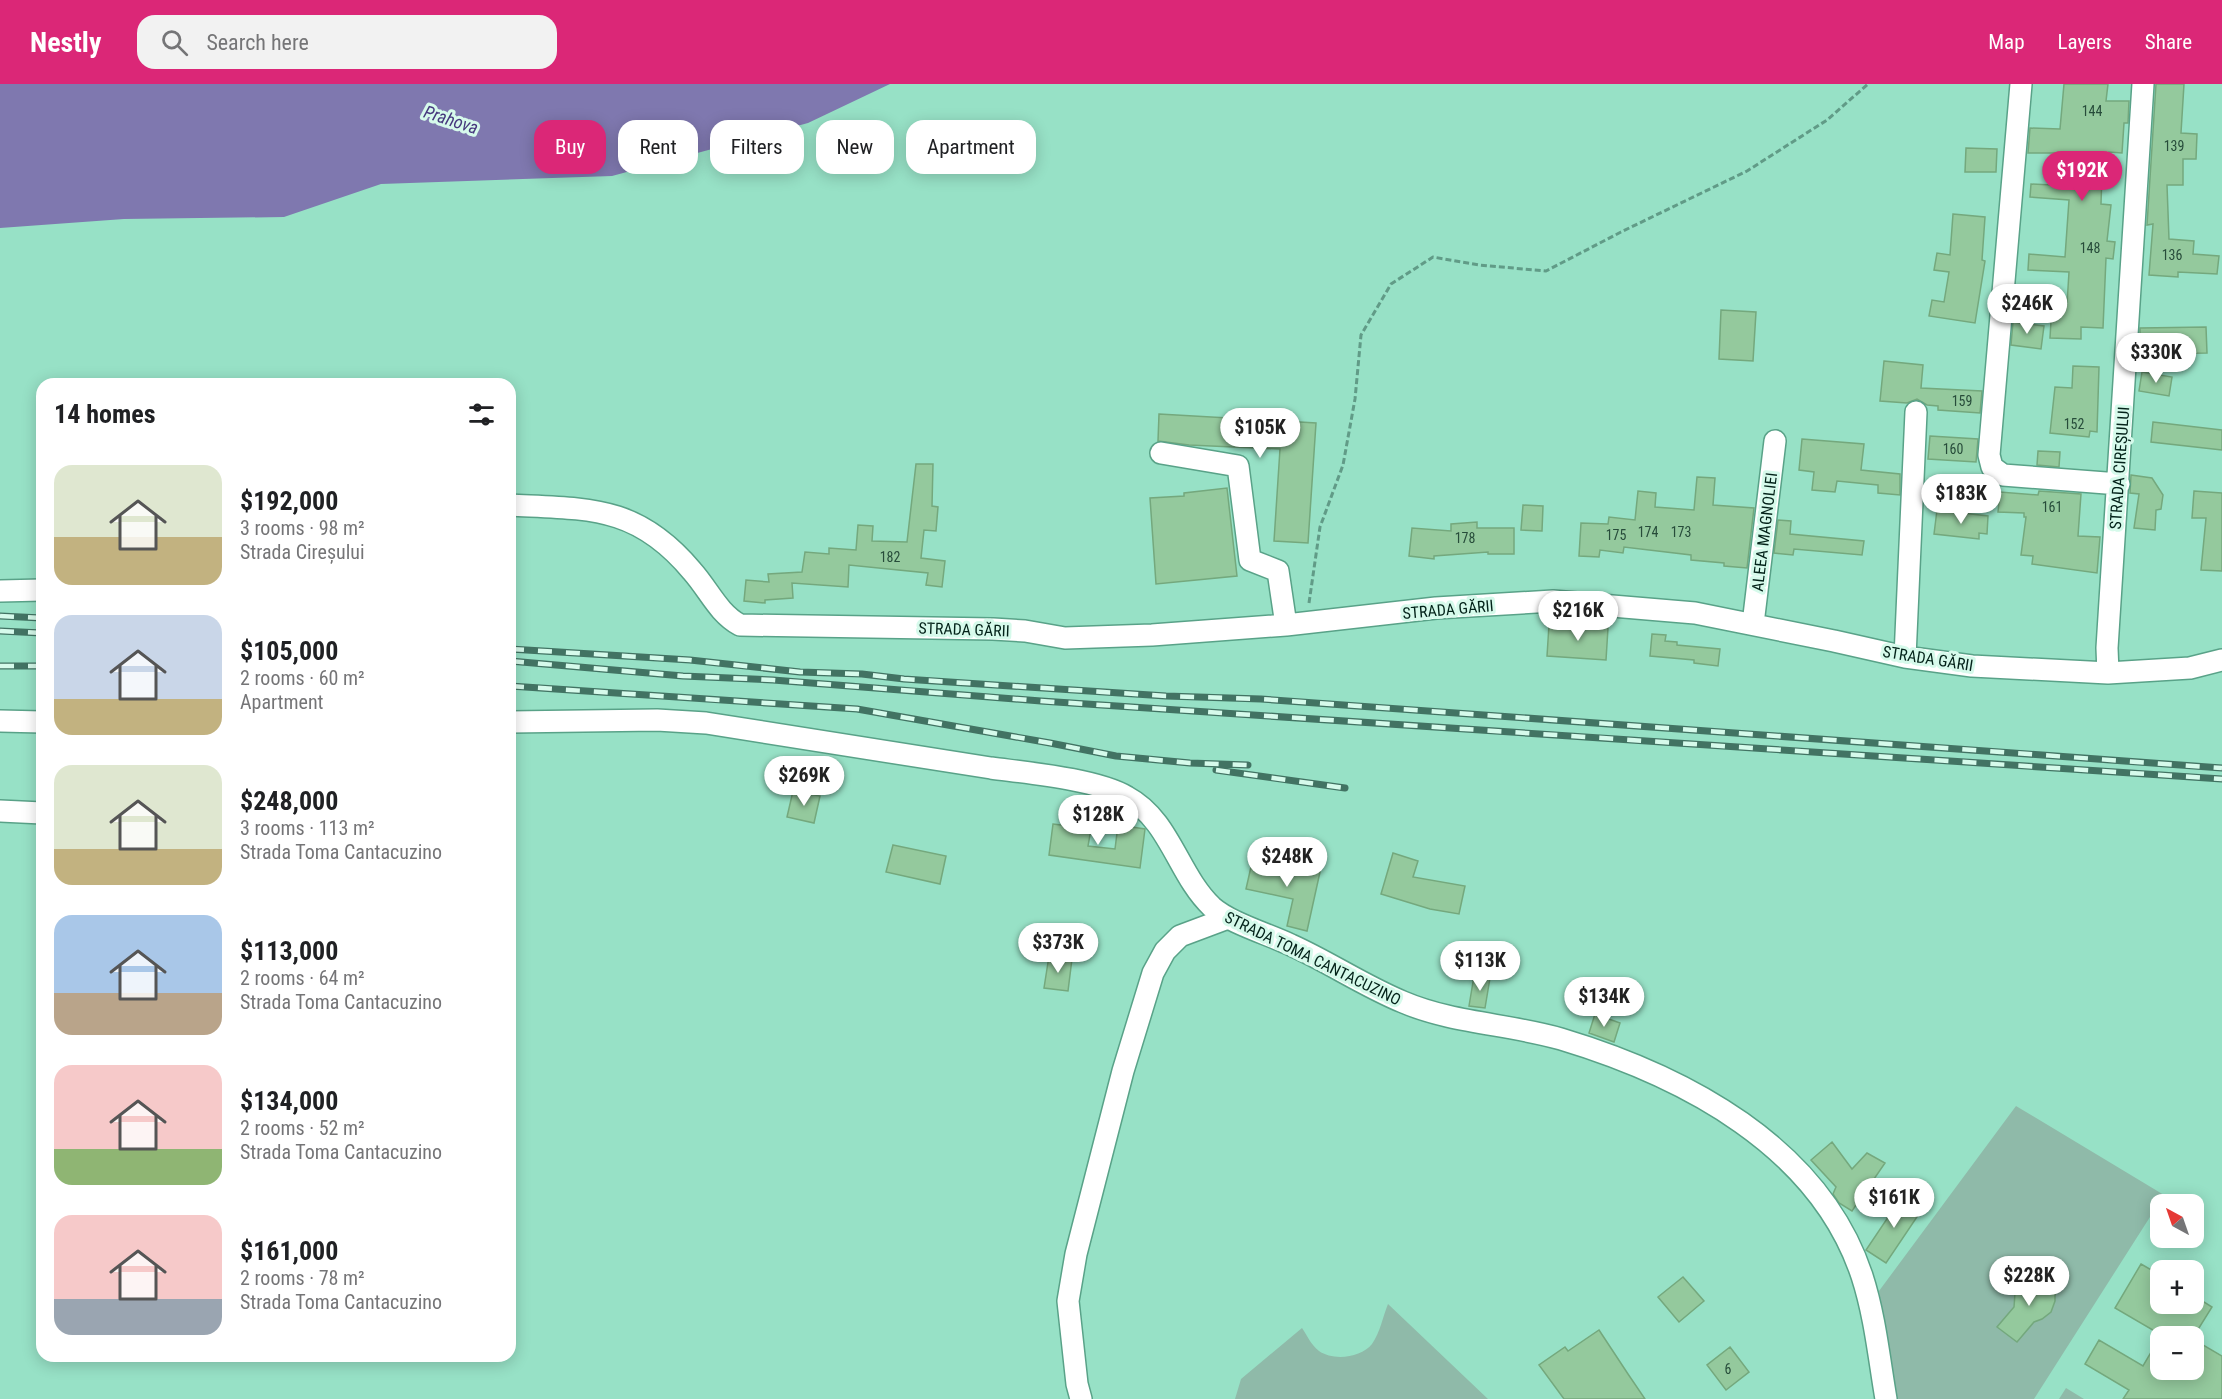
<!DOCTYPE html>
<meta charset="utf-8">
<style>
:root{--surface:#fff;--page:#f2f2f2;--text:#202124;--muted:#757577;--accent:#db2777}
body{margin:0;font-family:"Roboto Condensed",sans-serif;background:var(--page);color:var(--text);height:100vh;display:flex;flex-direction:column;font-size:22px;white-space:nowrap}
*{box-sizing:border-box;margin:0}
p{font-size:20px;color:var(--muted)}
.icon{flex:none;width:33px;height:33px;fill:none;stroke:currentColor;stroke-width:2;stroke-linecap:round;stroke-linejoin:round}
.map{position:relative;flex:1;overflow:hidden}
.details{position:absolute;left:36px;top:294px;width:480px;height:984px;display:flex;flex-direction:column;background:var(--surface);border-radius:18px;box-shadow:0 3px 15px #0003}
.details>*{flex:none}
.banner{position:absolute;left:534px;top:36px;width:570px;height:54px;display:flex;gap:12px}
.needle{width:39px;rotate:320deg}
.tools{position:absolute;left:2150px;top:1110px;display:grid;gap:12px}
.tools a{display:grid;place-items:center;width:54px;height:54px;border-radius:12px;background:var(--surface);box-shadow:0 3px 15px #0003;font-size:30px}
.price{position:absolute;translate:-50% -51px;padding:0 14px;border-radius:21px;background:#fff;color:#222;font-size:20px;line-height:39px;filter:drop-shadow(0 2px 3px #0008)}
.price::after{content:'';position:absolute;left:50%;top:36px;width:18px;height:14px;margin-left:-9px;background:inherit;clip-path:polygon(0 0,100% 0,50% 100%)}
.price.active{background:var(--accent);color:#fff}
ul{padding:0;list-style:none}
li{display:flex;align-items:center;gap:18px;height:150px;padding:0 18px}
li span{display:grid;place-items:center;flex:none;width:168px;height:120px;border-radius:18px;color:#555}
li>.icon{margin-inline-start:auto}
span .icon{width:72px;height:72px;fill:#fffc;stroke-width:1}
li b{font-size:26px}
h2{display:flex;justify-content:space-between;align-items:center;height:72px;padding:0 18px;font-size:26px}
.chip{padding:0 21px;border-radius:18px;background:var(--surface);box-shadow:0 3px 15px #0003;font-size:21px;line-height:54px}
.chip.active{background:var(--accent);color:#fff}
header{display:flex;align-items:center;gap:36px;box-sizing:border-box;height:84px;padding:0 30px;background:var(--accent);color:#fff}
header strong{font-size:28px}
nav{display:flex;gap:33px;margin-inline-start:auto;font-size:21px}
.search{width:420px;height:54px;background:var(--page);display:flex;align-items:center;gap:15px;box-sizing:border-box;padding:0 21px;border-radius:18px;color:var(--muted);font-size:22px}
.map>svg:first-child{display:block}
.green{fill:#8fbaa9}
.water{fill:#7f78af}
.building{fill:#94c99d;stroke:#74a87d;stroke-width:1.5}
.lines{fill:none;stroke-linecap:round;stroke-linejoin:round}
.minor-casing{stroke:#59a288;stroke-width:24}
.path{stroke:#619b87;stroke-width:3;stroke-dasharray:6 3;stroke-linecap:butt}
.minor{stroke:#fff;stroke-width:21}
.rail-casing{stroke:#427363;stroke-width:7}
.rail{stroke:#d6faeb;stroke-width:4.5;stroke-dasharray:14;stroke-linecap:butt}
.labels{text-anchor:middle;stroke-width:6;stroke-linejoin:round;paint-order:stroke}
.number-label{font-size:14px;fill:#274c3a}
.street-label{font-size:16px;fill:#032219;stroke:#d6faeb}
.water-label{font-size:18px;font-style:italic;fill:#46387d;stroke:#d6faeb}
</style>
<header>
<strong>Nestly</strong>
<div class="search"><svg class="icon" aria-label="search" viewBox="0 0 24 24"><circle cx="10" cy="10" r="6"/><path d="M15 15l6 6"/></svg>Search here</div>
<nav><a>Map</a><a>Layers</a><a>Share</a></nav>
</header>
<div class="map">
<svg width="2222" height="1315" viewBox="0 0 2222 1315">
<rect width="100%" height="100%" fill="#97e1c6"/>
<path class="green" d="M2016,1022l148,89 -130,204h-139l-16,-108z
M1388,1220l100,95h-253l6,-20 61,-51c5,7 9,17 17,23 14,10 42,7 53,-7 8,-11 11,-28 16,-40z
M2066,1304l18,11h-25z"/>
<path class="water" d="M0,0h890l-82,39 -196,53 -231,8 -97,33 -160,2 -124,9z"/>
<path class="building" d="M2064,0h44l-2,17h23l-1,22h-4l-2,30 -13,-1v23l-7,-1 -1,30 10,1 -4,36 8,1 -2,17 -7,-1 -3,70 -22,-1v12l-31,-1 2,-34h15l2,-32 -41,-2 1,-16 36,3 4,-57 -39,-3 1,-13 42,2 1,-33h-46l2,-25 30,1z
M2156,0h28l-3,49 16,1 -1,25h-13v26h-16l2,54 25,2 -1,13 26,2 -2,18 -39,-2v5l-29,-2 4,-51 -6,1z
M1966,64l31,1 -1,23h-31z
M1953,130l32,3 -3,43 3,1 -10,62 -46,-7 3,-16 12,2 5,-30 -15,-2 3,-17 13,2z
M1721,226l35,2 -3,49 -34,-2z
M2013,238l31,4 -3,23 -30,-4z
M2206,243l1,26 -67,1v-26z
M1884,277l39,4 -2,23 61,3 -2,22 -42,-3v-4l-11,-1 -10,-6 -10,4 -27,-2z
M2073,282l26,1 -2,65 -7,-1 -1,6 -39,-4 5,-46 17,1z
M2142,288l30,5 -3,19 -30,-5z
M1159,330l157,9 -8,120 -34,-2 6,-92 -91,-4 -31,-4z
M2153,338l69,8v20l-71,-8z
M1930,352l48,3 -2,23 -48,-3z
M1802,355l62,5 -3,26 39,4v21l-22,-2v-8l-41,-4 -2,11 -23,-2 2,-18 -15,-2z
M2038,367l22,1 -1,15 -22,-2z
M916,380h17l-1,42 6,1 -2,24 -12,-1 -3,28 24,3 -3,26 -16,-2 2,-12 -79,-8 -1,22 -56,-4 1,15 -28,2v3l-21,-2 2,-21 23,2 -1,-8 34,-2 3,-20 24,2v-6l27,2 2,-25 15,1 -1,15 35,1z
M2131,391l21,3 11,17 -2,14 -5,1 -1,20 -21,-2 5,-34 -9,-1z
M1697,393l18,1 -2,27 41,3 -7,60 -23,-2v-3l-33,-3v-5l-67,-8 -1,6 -23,-3 -1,7 -20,-1 2,-33 27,1 1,-7 26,3 3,-29 18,2 -1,14 39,3z
M1227,404l10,88 -81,8 -6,-86 34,-2v-3z
M2039,407l42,3 -3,42 22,1 -3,36 -65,-9 1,-8 -12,-1 5,-38h-2v-4l-26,-1 2,-20 38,3z
M2194,407l28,2v78l-21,-1 5,-52h-14z
M1523,421l20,1 -1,25 -21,-1z
M1937,426l51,6 -1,18 -8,-1v6l-45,-5z
M1778,436l13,1 -1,13 74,7 -2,14 -68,-6 -1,6 -19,-2z
M1477,438v6h37v26h-26v-2l-54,4v3l-25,-3 3,-28 39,3v-7z
M1549,541l59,3 -2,32 -59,-4z
M1652,550l14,1 -1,6 12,1v3l43,4 -2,17 -24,-3v-3l-44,-4z
M793,707l27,5 -6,27 -27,-6z
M1053,740l38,5 -3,17 27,3 3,-24 27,4 -5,39 -91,-13z
M893,761l53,11 -6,28 -54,-12z
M1393,769l25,8 -5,16 52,9 -6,28 -29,-5 -49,-15z
M1253,774l67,14 -13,59 -20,-5 6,-27 -47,-10z
M1062,848l24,2 -2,21 -24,-2z
M1049,872l23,3 -4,32 -24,-3z
M1474,892l16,2 -5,30 -16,-2z
M1595,930l25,9 -6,19 -25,-9z
M1832,1058l20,27 15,-16 18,10 -33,48 -13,-8 -6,-9 3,-7 -25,-27z
M1903,1111l20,13 -37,55 -20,-13z
M2141,1180l19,11v29h33v-9l19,12 -18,29h-31l-48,-28z
M1683,1193l21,24 -25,21 -21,-25z
M2040,1193l8,1 7,8v15l-4,11 -9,7 -8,3 -17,20 -20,-15 17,-20 1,-14 5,-8 8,-6z
M1599,1246l29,44 17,25h-81l-25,-34 26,-18 3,4z
M2160,1253v33h33v-31l29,17v43h-99l6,-9 -44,-26 14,-24 44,26z
M1730,1263l19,25 -23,18 -19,-25z"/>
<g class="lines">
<g class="minor-casing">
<path id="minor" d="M2021,0l-32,371 3,12 11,8 116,9
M1161,369l77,13 12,94 28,11 8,54
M510,421c79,4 127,0 182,66 17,19 26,42 48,54l253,4 32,2 40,7 87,-3 134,-10 150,-17 117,-7 142,12 139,28 71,16 67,9 136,7 82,-5 32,-8
M0,507l42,-1
M1753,540l22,-183
M1905,573l11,-245
M2108,589l-1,-25 36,-564
M0,637l42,1
M510,638l147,-2 49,3c95,15 190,30 285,45 37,5 105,11 136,29 43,23 51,78 85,110 18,16 56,27 79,38 38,17 73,41 112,57 49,21 106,22 158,37 123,37 258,107 301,237 13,40 17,82 24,123
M0,727l42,2
M1081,1315l-4,-15 -9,-83 8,-47 47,-183 30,-98 12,-22 15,-15 48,-18"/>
</g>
<path class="path" d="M1309,519l11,-76 23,-62 12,-66 6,-64 30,-51 42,-27 46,8 67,6 75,-39 126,-61 80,-51 41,-36"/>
<use href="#minor" class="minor"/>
<g class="rail-casing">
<path id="rail" d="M0,532l42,2
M0,547l42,2
M510,565l180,11 110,12 62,2 42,5 262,17 95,3 961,69
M510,577l173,15 90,4 268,21 1181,78
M0,582h42
M510,602l347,23 193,34 66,13 74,7 58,2
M1216,686l129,18"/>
</g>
<use href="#rail" class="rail"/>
</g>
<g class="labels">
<g class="number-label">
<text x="2092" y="32">144</text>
<text x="2174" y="67">139</text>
<text x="2090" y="169">148</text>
<text x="2172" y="176">136</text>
<text x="1962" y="322">159</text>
<text x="2074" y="345">152</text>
<text x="1953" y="370">160</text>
<text x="2052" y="428">161</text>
<text x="1648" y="453">174</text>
<text x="1681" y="453">173</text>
<text x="1616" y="456">175</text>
<text x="1465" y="459">178</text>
<text x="890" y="478">182</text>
<text x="1728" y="1290">6</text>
</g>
<g class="street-label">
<text transform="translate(2119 384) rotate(-86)" y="6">STRADA CIREȘULUI</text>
<text transform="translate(1764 448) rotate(-83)" y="6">ALEEA MAGNOLIEI</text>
<text transform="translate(1448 525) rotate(-5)" y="6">STRADA GĂRII</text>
<text transform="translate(964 545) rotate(2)" y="6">STRADA GĂRII</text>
<text transform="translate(1928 574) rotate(9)" y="6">STRADA GĂRII</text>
<text transform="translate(1313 874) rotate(26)" y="6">STRADA TOMA CANTACUZINO</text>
</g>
<g class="water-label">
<text transform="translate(451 36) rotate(18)" y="6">Prahova</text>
</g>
</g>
</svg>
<div class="tools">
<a><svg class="needle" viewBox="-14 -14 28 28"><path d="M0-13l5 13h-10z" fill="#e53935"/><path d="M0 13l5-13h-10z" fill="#757577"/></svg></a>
<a>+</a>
<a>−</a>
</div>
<b class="price active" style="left:2082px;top:118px">$192K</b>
<b class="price" style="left:2027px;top:251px">$246K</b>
<b class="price" style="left:2156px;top:300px">$330K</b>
<b class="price" style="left:1260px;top:375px">$105K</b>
<b class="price" style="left:1961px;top:441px">$183K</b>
<b class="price" style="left:1578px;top:558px">$216K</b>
<b class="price" style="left:804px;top:723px">$269K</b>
<b class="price" style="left:1098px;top:762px">$128K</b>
<b class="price" style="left:1287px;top:804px">$248K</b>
<b class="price" style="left:1058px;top:890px">$373K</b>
<b class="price" style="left:1480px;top:908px">$113K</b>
<b class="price" style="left:1604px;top:944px">$134K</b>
<b class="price" style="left:1894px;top:1145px">$161K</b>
<b class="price" style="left:2029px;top:1223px">$228K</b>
<div class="banner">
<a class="chip active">Buy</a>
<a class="chip">Rent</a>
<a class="chip">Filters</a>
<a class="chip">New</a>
<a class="chip">Apartment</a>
</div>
<section class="details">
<h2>14 homes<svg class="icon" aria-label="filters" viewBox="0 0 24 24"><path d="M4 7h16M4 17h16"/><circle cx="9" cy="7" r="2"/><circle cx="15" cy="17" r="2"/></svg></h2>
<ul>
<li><span style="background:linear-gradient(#dfe7d0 60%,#c2b280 0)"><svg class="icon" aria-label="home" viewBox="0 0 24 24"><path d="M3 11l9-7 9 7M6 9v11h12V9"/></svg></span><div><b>$192,000</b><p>3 rooms · 98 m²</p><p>Strada Cireșului</p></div></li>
<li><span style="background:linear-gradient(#c9d6e8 70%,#c2b280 0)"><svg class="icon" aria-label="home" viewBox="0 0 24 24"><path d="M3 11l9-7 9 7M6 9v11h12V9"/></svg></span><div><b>$105,000</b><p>2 rooms · 60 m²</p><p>Apartment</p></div></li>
<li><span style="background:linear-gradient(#dfe7d0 70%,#c2b280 0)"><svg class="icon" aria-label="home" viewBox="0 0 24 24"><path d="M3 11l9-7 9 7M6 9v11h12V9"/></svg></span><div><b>$248,000</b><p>3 rooms · 113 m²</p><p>Strada Toma Cantacuzino</p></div></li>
<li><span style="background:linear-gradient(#a9c7e8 65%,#b9a48a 0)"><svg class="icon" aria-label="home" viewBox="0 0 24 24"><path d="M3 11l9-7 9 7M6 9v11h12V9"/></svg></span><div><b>$113,000</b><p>2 rooms · 64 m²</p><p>Strada Toma Cantacuzino</p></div></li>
<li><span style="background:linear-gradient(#f6c9c9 70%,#8fb573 0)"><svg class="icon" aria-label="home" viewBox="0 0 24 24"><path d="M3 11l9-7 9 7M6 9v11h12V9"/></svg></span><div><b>$134,000</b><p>2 rooms · 52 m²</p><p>Strada Toma Cantacuzino</p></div></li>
<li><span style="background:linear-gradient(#f6c9c9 70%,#9aa5b1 0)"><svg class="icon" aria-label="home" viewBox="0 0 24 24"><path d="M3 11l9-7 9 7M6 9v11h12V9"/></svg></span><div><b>$161,000</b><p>2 rooms · 78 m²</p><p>Strada Toma Cantacuzino</p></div></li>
</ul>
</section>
</div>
